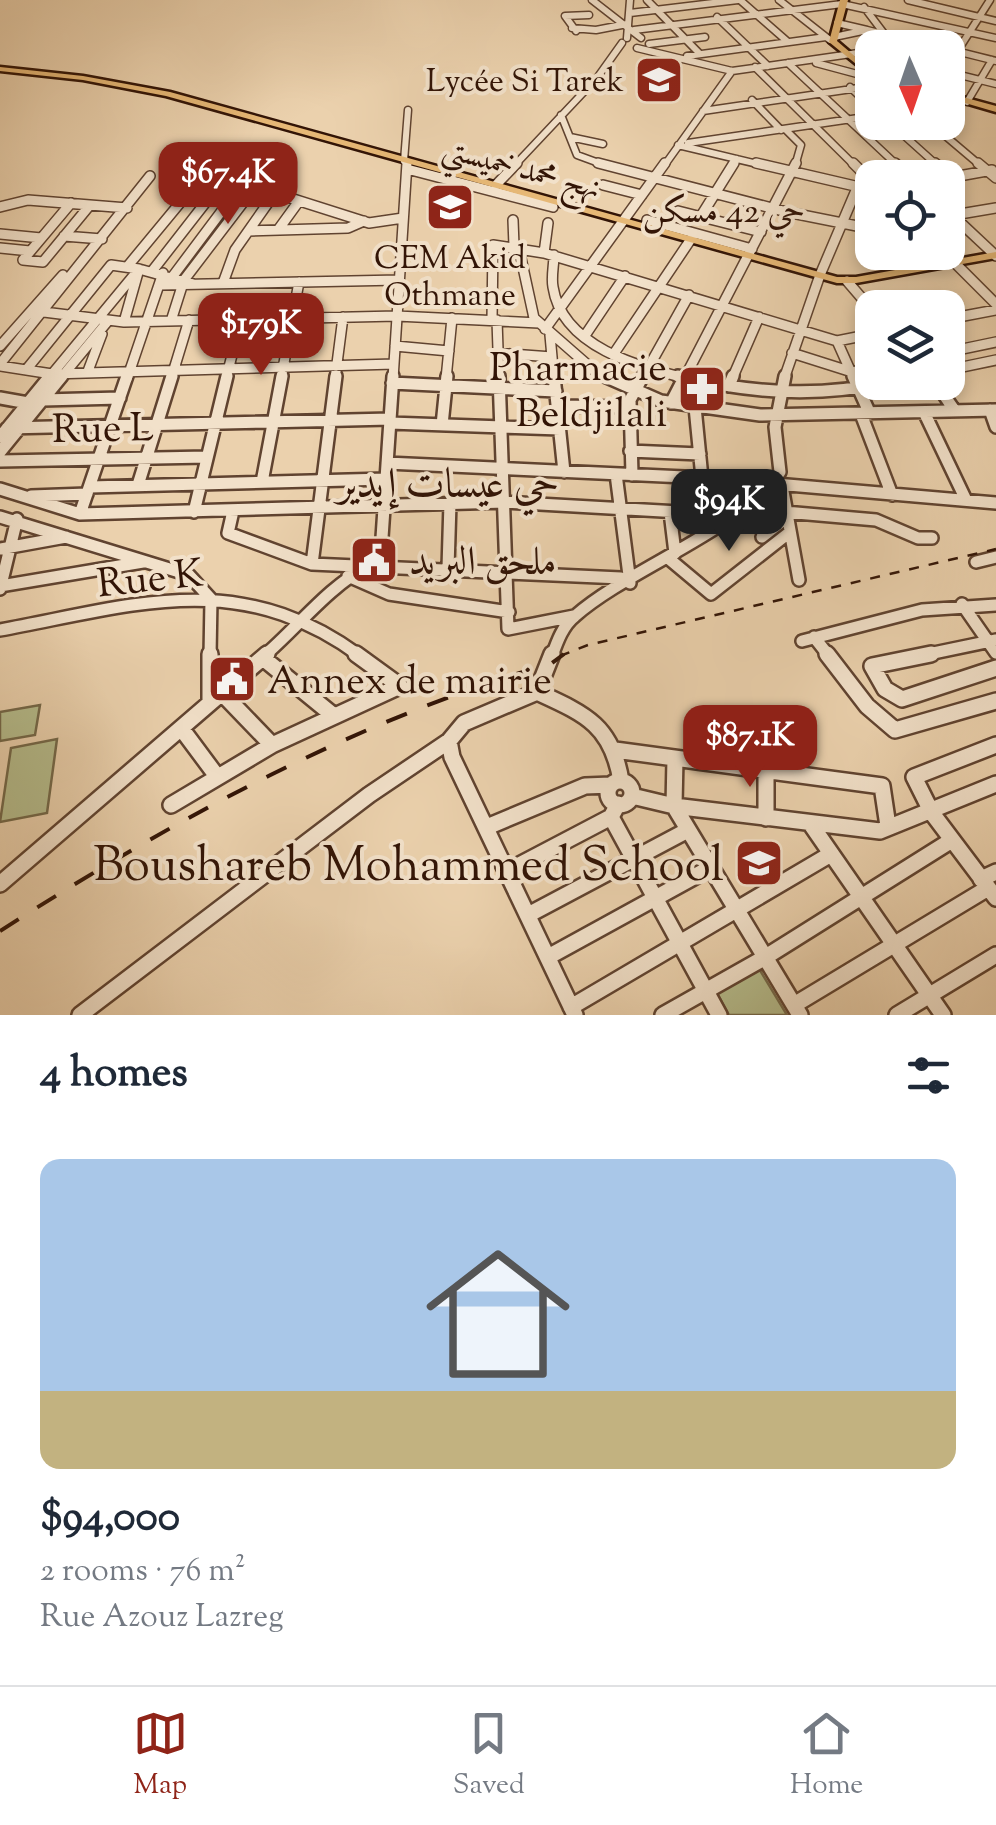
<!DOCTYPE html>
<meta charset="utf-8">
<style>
:root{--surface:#fff;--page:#f6f6f7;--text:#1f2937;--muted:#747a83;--line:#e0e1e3;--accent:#8f2418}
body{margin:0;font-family:"Sorts Mill Goudy",Amiri,serif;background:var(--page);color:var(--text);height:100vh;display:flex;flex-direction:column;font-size:38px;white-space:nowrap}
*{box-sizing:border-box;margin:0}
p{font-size:32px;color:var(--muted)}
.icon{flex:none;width:55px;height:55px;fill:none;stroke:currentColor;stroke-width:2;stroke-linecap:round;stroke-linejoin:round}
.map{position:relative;height:1015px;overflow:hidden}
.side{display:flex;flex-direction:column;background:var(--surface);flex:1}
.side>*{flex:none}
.needle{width:65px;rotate:178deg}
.controls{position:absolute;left:855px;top:30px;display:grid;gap:20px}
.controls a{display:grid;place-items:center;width:110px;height:110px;border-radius:20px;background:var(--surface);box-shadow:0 5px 15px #0003;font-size:50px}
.price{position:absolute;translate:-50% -85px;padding:0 22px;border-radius:20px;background:var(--accent);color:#fff;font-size:32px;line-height:65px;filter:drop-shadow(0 2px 5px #0008)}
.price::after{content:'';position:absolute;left:50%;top:60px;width:30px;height:22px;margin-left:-15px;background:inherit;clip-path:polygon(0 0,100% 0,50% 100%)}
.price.on{background:#222;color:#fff}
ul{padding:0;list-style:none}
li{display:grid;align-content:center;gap:20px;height:530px;padding:0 40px}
li span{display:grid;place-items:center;height:310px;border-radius:20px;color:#555}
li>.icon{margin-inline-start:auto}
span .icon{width:180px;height:180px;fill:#fffc;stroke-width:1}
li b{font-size:42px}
h2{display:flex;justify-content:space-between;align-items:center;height:120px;padding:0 40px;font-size:42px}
.menu{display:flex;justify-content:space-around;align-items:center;height:140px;border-top:2px solid var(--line);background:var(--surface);font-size:28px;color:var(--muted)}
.menu a{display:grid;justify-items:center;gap:5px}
.menu .on{color:var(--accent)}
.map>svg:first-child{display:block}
.green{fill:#b5bc8c;stroke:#746849;stroke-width:2.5}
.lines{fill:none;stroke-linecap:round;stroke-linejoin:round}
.minor-far3-casing{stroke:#604330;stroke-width:9}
.minor-far2-casing{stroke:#604330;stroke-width:12}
.minor-far1-casing{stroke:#604330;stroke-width:16}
.minor-casing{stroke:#604330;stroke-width:20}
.major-casing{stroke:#321406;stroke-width:5}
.minor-far3{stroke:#f2e1ca;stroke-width:6}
.minor-far2{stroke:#f2e1ca;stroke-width:9}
.minor-far1{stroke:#f2e1ca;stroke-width:11}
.minor{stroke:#f2e1ca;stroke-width:15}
.major{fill:#e6b876;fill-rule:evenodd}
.rail-far1{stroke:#321406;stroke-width:2.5;stroke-dasharray:10 10;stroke-linecap:butt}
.rail{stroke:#321406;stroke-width:4;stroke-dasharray:22 22;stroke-linecap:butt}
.labels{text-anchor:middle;stroke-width:8;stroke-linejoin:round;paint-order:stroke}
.far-poi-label{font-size:32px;fill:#321406;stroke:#f2e1ca;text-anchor:end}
.far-street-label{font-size:32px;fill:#321406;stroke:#f2e1ca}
.far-neighbourhood-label{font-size:35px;fill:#321406;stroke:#f2e1ca}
.poi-label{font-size:40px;fill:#321406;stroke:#f2e1ca;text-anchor:start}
.street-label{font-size:40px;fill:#321406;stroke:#f2e1ca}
.neighbourhood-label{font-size:42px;fill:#321406;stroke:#f2e1ca}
.near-poi-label{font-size:48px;fill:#321406;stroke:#f2e1ca;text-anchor:end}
</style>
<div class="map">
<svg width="996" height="1015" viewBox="0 0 996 1015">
<rect width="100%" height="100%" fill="#ebd1ad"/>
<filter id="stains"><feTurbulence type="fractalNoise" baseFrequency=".002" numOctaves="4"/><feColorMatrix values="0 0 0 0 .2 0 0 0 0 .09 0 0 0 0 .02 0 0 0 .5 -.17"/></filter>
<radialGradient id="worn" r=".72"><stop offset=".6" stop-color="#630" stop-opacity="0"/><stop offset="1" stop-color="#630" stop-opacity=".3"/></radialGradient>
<path class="green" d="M40,705l-5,30 -35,6v-29z
M57,739l-10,74 -47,9 11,-74z
M758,967l29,48h-58l-12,-22z"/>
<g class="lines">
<g class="minor-far3-casing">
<path id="minor-far3" d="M592,0l49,38
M647,0l53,54
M740,0l48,42
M779,0l51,40
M908,0l88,21
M864,7l31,41
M630,13l108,-13
M717,17l51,49
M572,28l24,2 31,-6
M634,30l208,-26 154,34
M867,30l73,18
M576,31l-11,-15 24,-1
M834,37l33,-7 -30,-7
M627,38l3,-38
M649,44l56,-7
M637,48l95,23 140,-20
M948,49l48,12
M687,56l139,-19
M788,63l110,103
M816,63l56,15
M948,66l42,-66
M755,67l100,99
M948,72l48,12
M850,87l22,21
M752,100l29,30
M967,102l25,-42
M703,111l169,-25
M561,115l16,40 30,11
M889,122l49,44
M929,122l52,44
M785,129l16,16 -6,21
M570,137l33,7
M688,143l184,-27
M678,145l88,21
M404,161l4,-51
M211,166h23
M514,166l83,-88 25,-35
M664,166l68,-95
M733,166l4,-7"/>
</g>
<g class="minor-far2-casing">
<path id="minor-far2" d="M213,163l41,5
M598,163l189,49 85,17
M756,163l116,27
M853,163l19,19
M895,163l16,15
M935,163l16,14
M978,163l18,15
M407,169l146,38
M948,178l44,-8
M243,183l126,40 34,-5
M496,185l21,-22
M603,185l39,10
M71,203l-48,57 20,2 47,-57
M0,207l28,-7 99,8
M678,211l83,21
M948,211l48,45
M701,216l33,-53
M948,216l48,-8
M513,220l1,26
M647,220l105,29
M278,230l21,-29
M249,231l99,-3 16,-7
M0,234l41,4
M64,236l38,3
M0,248l30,3
M519,249l15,69 64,56 11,5
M944,252l52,52
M544,253l4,-30
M554,255c0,10 -3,22 -1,32 9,60 86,80 136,92
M127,267l86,-104
M153,270l81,-104
M173,276l81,-108
M847,281l25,29
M223,283l12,-33 40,-57
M160,285l239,-5
M44,312l80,10 273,-6 142,7
M948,319l48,-9
M492,320l1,-75 51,8 293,88 17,38
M497,320l2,59
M171,321l13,-41 71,-93
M545,329l120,-166
M550,335l4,44
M584,337l41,-61
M837,341l35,-7
M0,346l63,-71
M395,346l54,5
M948,352l48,-10
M497,353l55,4
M792,353l60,19 20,-5
M613,355l78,-116
M0,364l150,-188
M0,366l52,8 342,-10
M26,370l85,-105 28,4 -15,53
M948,370l48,-10
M88,371l14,-37
M48,379l91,-110 54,15
M60,379l48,-58
M127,379l36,-106
M171,379l18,-59
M226,379l15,-60
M281,379l18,-97
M335,379l8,-62
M393,379l14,-216
M446,379l6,-61
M642,379l47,-84
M684,379l112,-216
M732,379l27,-62
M784,379l36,-104 37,-87"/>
</g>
<g class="minor-far1-casing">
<path id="minor-far1" d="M499,376l9,253 66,-13
M554,376l10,96
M604,376l57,25 99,14 236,-5
M678,376c72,17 138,22 211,6
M853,376l17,38
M935,382l20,29
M392,383l164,8
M729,386l4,-10
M0,398l28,5
M43,400l77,-2
M671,403l14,-27
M558,406l71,1
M695,407l7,71
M990,410l6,17
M924,412l42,88
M861,414l31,81
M390,423l170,6
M442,425l5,-49
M7,428l383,-9
M0,437l50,-61
M630,451l70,3
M0,452l62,-76
M0,461l207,-4
M387,463l319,15 290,25
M616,474l14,109
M632,475l-2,-75 13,-24
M262,482l20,-106
M138,485l34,-109
M782,486l17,94
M90,487l296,-8
M0,489l80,25 425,-12 227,13
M31,496l56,-2
M233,511l-5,22 84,31 309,14 9,5
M194,512l33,-136
M670,512l5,41
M785,512l91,8 42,18h14
M80,514l47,-138
M0,517l189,58 22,24 -1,57
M762,537l23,-18
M0,549l66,-12
M668,558l43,36 79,-62
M976,562l20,-5
M312,564l24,-188
M380,567l13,-191
M448,568l2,-65
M348,576l41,18 120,18
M0,586l143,-24
M0,589l17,-70
M962,604l34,49
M0,630c136,-25 238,-63 360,26
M814,637l15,19
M802,641l120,-31 74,-5
M264,656c34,-29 64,-69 104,-90
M552,656c5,-14 11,-31 23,-40 53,-47 167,-87 205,-144l-5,-45 10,-51
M919,656l77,-16"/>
</g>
<g class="minor-casing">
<path id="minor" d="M356,654l44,32
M827,654l40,52 28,24 101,-29
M931,654l-59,12 13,23 17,10 94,-31
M263,658l71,58
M537,692c48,22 75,33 84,89
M222,693l50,52
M210,703v-49
M181,728l35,47
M449,741l3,16 123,258
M996,745l-82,32 18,36 64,85
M615,750l267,36 6,40
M675,758l-1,48 126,209
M766,770v48
M608 793a12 12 0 1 1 24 0a12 12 0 1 1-24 0Z
M632,796l42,10 206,25 116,-47
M171,805l101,-60 128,-59
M611,817l108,198
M810,823l133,192
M487,827l98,-41 26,-1
M508,871l103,-54 7,-13
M981,879l15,-7
M0,884l267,-230
M528,915l160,-85
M548,957l162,-89
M794,1005l194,-117
M571,1007l260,-153
M80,1015l289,-220 80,-54 15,-18 73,-31 15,-38
M663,1015l101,-57 188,-118
M897,1015l99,-60"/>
</g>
<g class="major-casing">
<path id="major" d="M840,0h8l-11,41 35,30v6l-43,-35z
M0,67l83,9 87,16 667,185h19l140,-25v6l-140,25h-19l-671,-187 -83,-16 -83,-9z
M948,93l48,13v6l-48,-14z"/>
</g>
<use href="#minor-far3" class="minor-far3"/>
<use href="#minor-far2" class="minor-far2"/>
<use href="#minor-far1" class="minor-far1"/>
<use href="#minor" class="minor"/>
<use href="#major" class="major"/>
<path class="rail-far1" d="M560,656l28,-11 408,-96"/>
<path class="rail" d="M0,931c177,-113 349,-208 552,-268l12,-9"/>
</g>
<defs>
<g id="school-square" transform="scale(2.5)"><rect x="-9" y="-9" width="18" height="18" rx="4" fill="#8f2418" stroke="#f2e1ca"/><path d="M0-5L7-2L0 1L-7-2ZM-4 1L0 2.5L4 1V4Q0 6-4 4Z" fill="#fff"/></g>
<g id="pharmacy-square" transform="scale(2.5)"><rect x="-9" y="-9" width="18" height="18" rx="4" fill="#8f2418" stroke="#f2e1ca"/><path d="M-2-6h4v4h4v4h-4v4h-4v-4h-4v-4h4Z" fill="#fff"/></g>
<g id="civic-square" transform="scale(2.5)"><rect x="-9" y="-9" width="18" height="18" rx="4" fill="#8f2418" stroke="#f2e1ca"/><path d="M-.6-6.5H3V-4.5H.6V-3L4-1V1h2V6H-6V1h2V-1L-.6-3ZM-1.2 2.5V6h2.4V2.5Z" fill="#fff"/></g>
</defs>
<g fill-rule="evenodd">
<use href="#school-square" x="659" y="80"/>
<use href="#school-square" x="450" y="207"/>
<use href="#pharmacy-square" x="702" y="389"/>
<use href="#civic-square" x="374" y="560"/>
<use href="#civic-square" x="232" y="679"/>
<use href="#school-square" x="759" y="863"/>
</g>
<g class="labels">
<g class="far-poi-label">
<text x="624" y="91">Lycée Si Tarek</text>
<text x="450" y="268" text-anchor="middle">CEM Akid<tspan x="450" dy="37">Othmane</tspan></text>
</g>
<g class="far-street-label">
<text transform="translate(522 167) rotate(15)" y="11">نهج محمد خميستي</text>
</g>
<g class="far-neighbourhood-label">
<text x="724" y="222">حي 42 مسكن</text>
</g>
<g class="poi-label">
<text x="667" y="380" text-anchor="end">Pharmacie<tspan x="667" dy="46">Beldjilali</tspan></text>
<text x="409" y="574">ملحق البريد</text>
<text x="267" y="693">Annex de mairie</text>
</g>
<g class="street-label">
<text transform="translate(103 427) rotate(-1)" y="14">Rue L</text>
<text transform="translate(150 577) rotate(-6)" y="14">Rue K</text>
</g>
<g class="neighbourhood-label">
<text x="448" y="497">حي عيسات إيدير</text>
</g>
<g class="near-poi-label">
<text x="724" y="880">Boushareb Mohammed School</text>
</g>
</g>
<rect width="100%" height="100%" filter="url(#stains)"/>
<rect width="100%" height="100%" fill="url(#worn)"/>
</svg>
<div class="controls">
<a><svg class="needle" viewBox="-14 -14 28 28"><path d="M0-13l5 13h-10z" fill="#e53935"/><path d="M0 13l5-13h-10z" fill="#747a83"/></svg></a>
<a><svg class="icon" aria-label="locate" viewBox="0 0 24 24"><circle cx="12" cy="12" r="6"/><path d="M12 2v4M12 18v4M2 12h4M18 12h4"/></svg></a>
<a><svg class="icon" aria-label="layers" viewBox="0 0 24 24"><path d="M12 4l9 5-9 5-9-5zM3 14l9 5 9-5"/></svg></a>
</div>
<b class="price" style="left:228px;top:227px">$67.4K</b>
<b class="price" style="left:261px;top:378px">$179K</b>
<b class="price on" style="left:729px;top:554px">$94K</b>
<b class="price" style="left:750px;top:790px">$87.1K</b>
</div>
<section class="side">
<h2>4 homes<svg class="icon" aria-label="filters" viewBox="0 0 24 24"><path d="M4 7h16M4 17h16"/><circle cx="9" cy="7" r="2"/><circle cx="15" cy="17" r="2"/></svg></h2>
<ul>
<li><span style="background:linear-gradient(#a9c7e8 75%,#c2b280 0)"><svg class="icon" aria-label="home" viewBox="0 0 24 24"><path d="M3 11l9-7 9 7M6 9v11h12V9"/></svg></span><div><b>$94,000</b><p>2 rooms · 76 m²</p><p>Rue Azouz Lazreg</p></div></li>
</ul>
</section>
<nav class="menu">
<a class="on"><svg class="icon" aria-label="map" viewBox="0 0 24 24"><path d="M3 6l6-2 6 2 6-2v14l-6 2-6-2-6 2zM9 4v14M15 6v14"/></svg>Map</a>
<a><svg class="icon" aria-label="saved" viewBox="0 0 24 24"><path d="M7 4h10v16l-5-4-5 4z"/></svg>Saved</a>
<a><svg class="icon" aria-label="home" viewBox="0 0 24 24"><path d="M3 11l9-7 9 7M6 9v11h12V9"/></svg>Home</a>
</nav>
